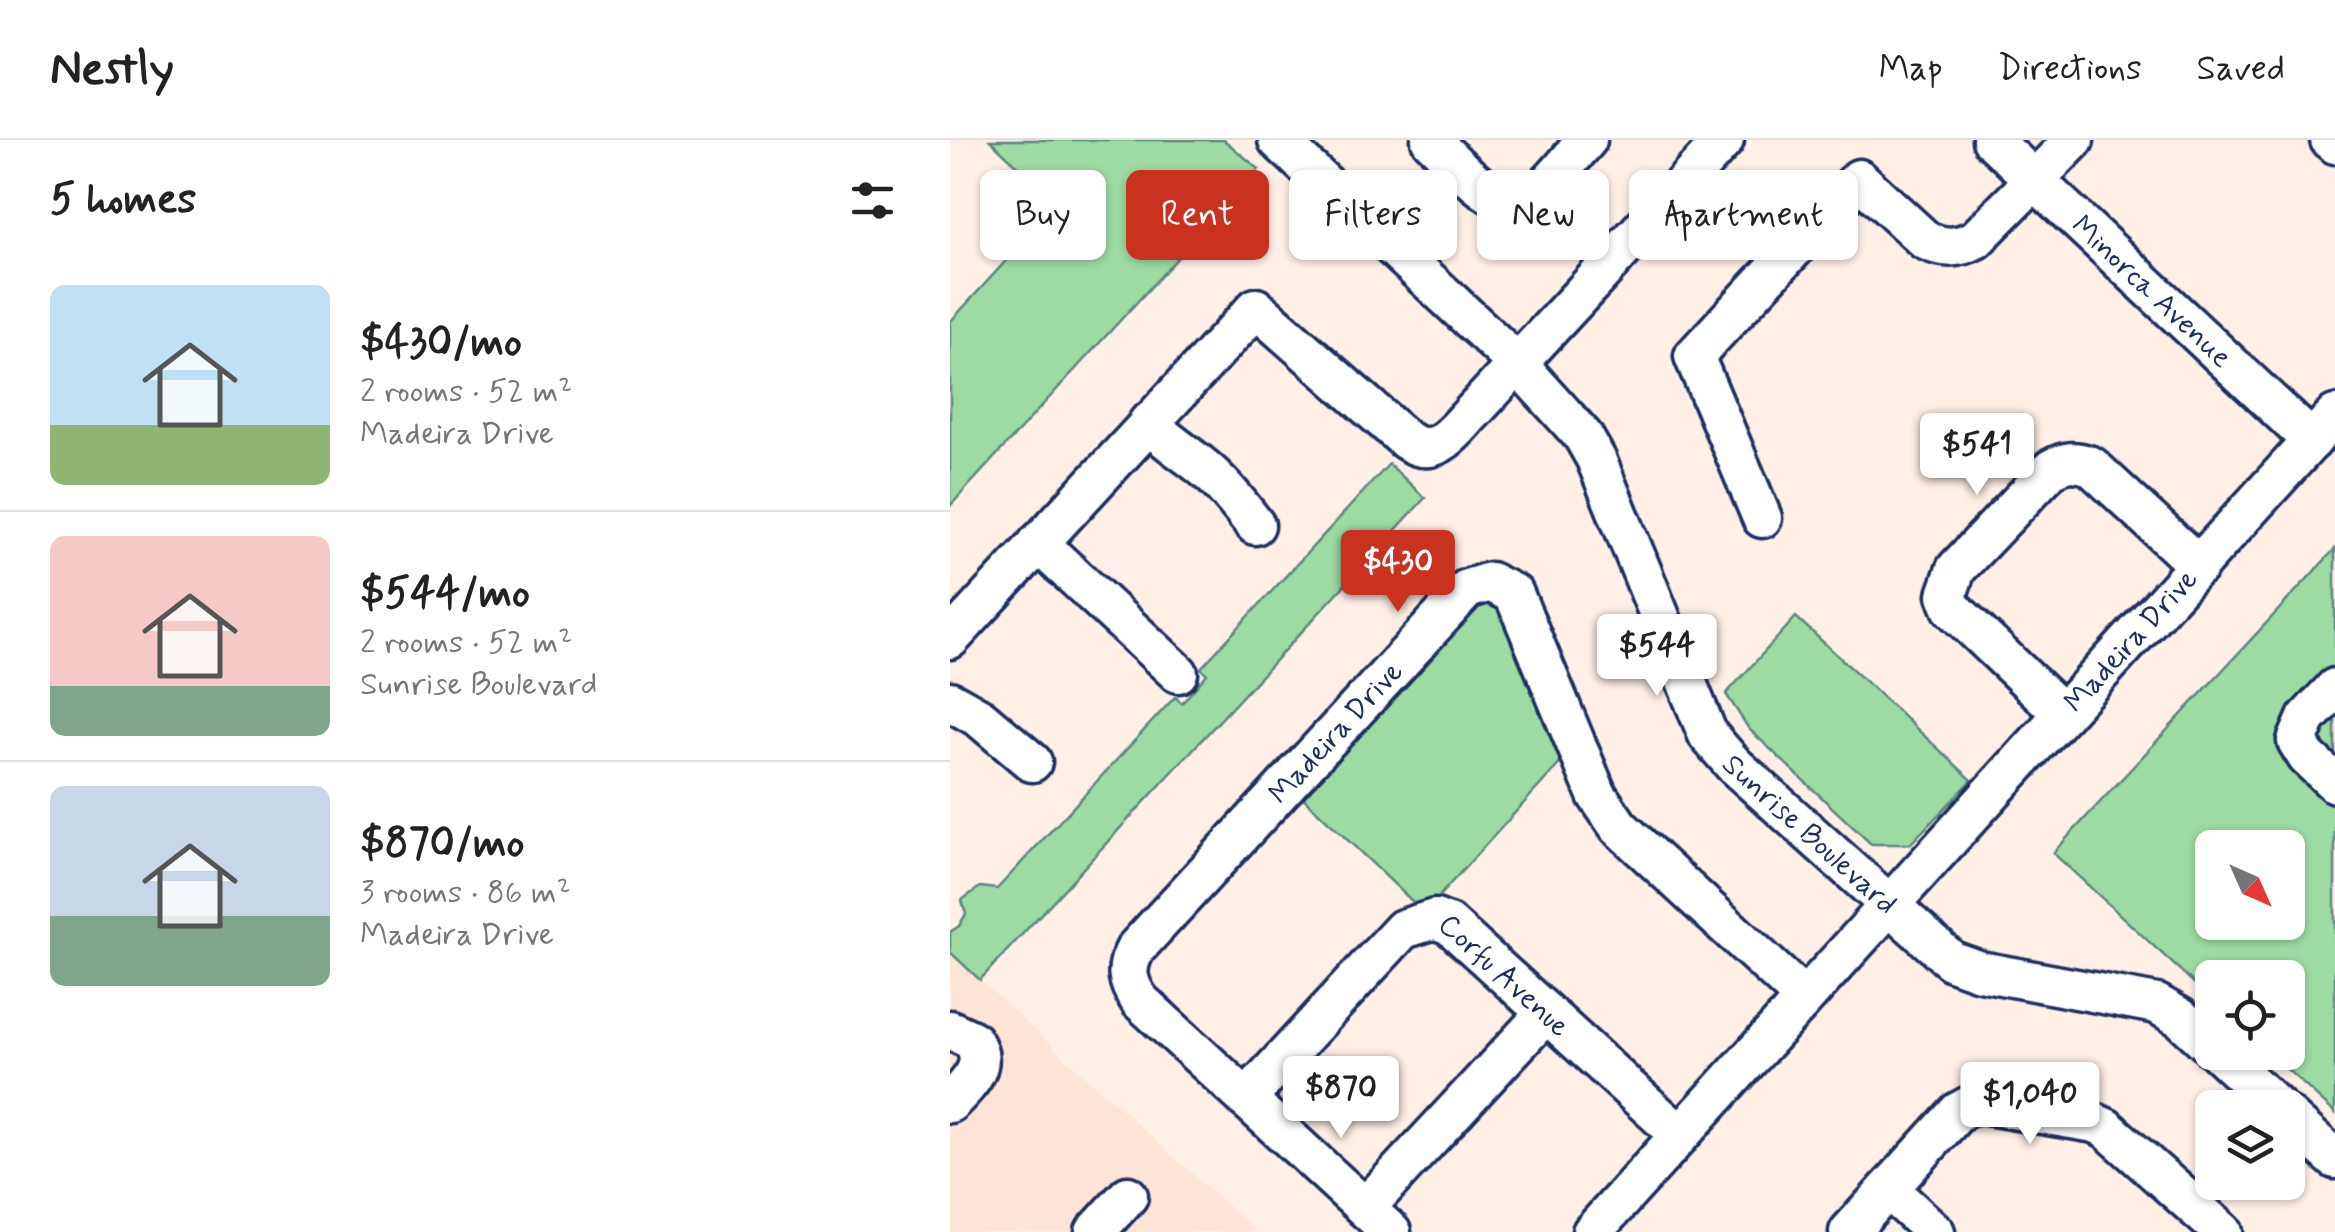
<!DOCTYPE html>
<meta charset="utf-8">
<style>
:root{--surface:#fff;--page:#f2f2f2;--text:#222;--muted:#767676;--line:#e0e0e0;--accent:#c8321e}
body{margin:0;font-family:Mynerve,sans-serif;background:var(--page);color:var(--text);height:100vh;display:flex;flex-direction:column;font-size:38px;white-space:nowrap}
*{box-sizing:border-box;margin:0}
p{font-size:32px;color:var(--muted)}
.icon{flex:none;width:55px;height:55px;fill:none;stroke:currentColor;stroke-width:2;stroke-linecap:round;stroke-linejoin:round}
.map{position:relative;flex:1;overflow:hidden}
.side{display:flex;flex-direction:column;background:var(--surface);width:950px}
.side>*{flex:none}
.banner{position:absolute;left:30px;top:30px;width:950px;height:90px;display:flex;gap:20px}
.needle{width:65px;rotate:135deg}
.tools{position:absolute;left:1245px;top:690px;display:grid;gap:20px}
.tools a{display:grid;place-items:center;width:110px;height:110px;border-radius:15px;background:var(--surface);box-shadow:0 2px 8px #0004;font-size:50px}
.price{position:absolute;translate:-50% -85px;padding:0 22px;border-radius:10px;background:#fff;color:#222;font-size:32px;line-height:65px;filter:drop-shadow(0 2px 5px #0008)}
.price::after{content:'';position:absolute;left:50%;top:60px;width:30px;height:22px;margin-left:-15px;background:inherit;clip-path:polygon(0 0,100% 0,50% 100%)}
.price.on{background:var(--accent);color:#fff}
ul{padding:0;list-style:none}
li{display:flex;align-items:center;gap:30px;height:250px;padding:0 50px}
li+li{border-top:2px solid var(--line)}
li span{display:grid;place-items:center;flex:none;width:280px;height:200px;border-radius:15px;color:#555}
li>.icon{margin-inline-start:auto}
span .icon{width:120px;height:120px;fill:#fffc;stroke-width:1}
li b{font-size:42px}
h2{display:flex;justify-content:space-between;align-items:center;height:120px;padding:0 50px;font-size:42px}
.tag{padding:0 35px;border-radius:15px;background:var(--surface);box-shadow:0 2px 8px #0004;font-size:35px;line-height:90px}
.tag.on{background:var(--accent);color:#fff}
header{display:flex;align-items:center;gap:60px;box-sizing:border-box;height:140px;padding:0 50px;background:var(--surface);border-bottom:2px solid var(--line)}
header strong{font-size:48px}
nav{display:flex;gap:55px;margin-inline-start:auto;font-size:35px}
main{display:flex;flex:1;min-height:0}
.map>svg:first-child{display:block}
.built{fill:#fee4d6}
.green{fill:#9ddba3;stroke:#5c8580;stroke-width:2.5;fill-rule:evenodd}
.lines{fill:none;stroke-linecap:round;stroke-linejoin:round}
.minor-casing{stroke:#1b2f5e;stroke-width:45}
.minor{stroke:#fff;stroke-width:38}
.labels{text-anchor:middle;stroke-width:8;stroke-linejoin:round;paint-order:stroke}
.street-label{font-size:30px;fill:#1b2f5e;stroke:#fff}
</style>
<header>
<strong>Nestly</strong>
<nav><a>Map</a><a>Directions</a><a>Saved</a></nav>
</header>
<main>
<section class="side">
<h2>5 homes<svg class="icon" aria-label="filters" viewBox="0 0 24 24"><path d="M4 7h16M4 17h16"/><circle cx="9" cy="7" r="2"/><circle cx="15" cy="17" r="2"/></svg></h2>
<ul>
<li><span style="background:linear-gradient(#bfe0f5 70%,#8fb573 0)"><svg class="icon" aria-label="home" viewBox="0 0 24 24"><path d="M3 11l9-7 9 7M6 9v11h12V9"/></svg></span><div><b>$430/mo</b><p>2 rooms · 52 m²</p><p>Madeira Drive</p></div></li>
<li><span style="background:linear-gradient(#f6c9c9 75%,#7fa58c 0)"><svg class="icon" aria-label="home" viewBox="0 0 24 24"><path d="M3 11l9-7 9 7M6 9v11h12V9"/></svg></span><div><b>$544/mo</b><p>2 rooms · 52 m²</p><p>Sunrise Boulevard</p></div></li>
<li><span style="background:linear-gradient(#c9d6e8 65%,#7fa58c 0)"><svg class="icon" aria-label="home" viewBox="0 0 24 24"><path d="M3 11l9-7 9 7M6 9v11h12V9"/></svg></span><div><b>$870/mo</b><p>3 rooms · 86 m²</p><p>Madeira Drive</p></div></li>
</ul>
</section>
<div class="map">
<svg width="1385" height="1092" viewBox="0 0 1385 1092">
<rect width="100%" height="100%" fill="#feefe7"/>
<filter id="ink" filterUnits="userSpaceOnUse"><feTurbulence type="fractalNoise" baseFrequency=".01" numOctaves="2"/><feDisplacementMap in="SourceGraphic" scale="20" xChannelSelector="R" yChannelSelector="G"/><feConvolveMatrix kernelMatrix="1 2 1 2 8 2 1 2 1" color-interpolation-filters="sRGB"/></filter>
<g filter="url(#ink)">
<path class="built" d="M0,812l30,28 276,252h-306z"/>
<path class="green" d="M40,0h234l35,29 -309,337v-184l108,-118z
M439,324l36,34 -445,482 -30,-28v-20l9,-6 7,-12 -4,-14 18,-13 17,2 178,-192 7,6 25,-29 -6,-6z
M1385,409v564l-66,-60 19,-1v-74h-76v22l-159,-147zM1262,708h76v74h-76z
M524,460l24,1 66,158 -124,136 -4,9h-21l-119,-113z
M846,477l176,163 -62,64h-39l-122,-115 -23,-35z"/>
<g class="lines">
<g class="minor-casing">
<g id="minor">
<path id="s1" d="M328,0l240,224 65,72 13,23 112,276 26,30 218,196 28,10 177,33 24,14 31,29"/>
<path d="M481,0c22,20 71,81 102,58 20,-15 37,-40 54,-58"/>
<path id="s2" d="M1042,0l320,301"/>
<path d="M1380,0l5,4"/>
<path d="M198,283c16,16 33,27 51,41 22,17 39,39 56,61"/>
<path d="M812,378l-68,-162 165,-177 66,61c18,9 33,9 51,-1l98,-99"/>
<path d="M88,403l140,130"/>
<path d="M0,499l306,-331 150,132c27,19 45,-4 63,-24l255,-276"/>
<path d="M1385,548l-28,30 -10,23 10,16 28,26"/>
<path d="M0,561l30,17 52,44"/>
<path d="M1113,574l-111,-106 -5,-13 9,-26 95,-100c15,-8 24,-9 40,-3l108,100"/>
<path d="M0,890l22,10c18,26 -4,44 -22,63"/>
<path d="M1268,912l60,56"/>
<path id="s3" d="M296,959l157,-170 32,-10 15,6 230,210"/>
<path d="M1338,976l47,43"/>
<path d="M938,1049l47,43"/>
<path d="M415,1068l181,-195"/>
<path d="M145,1092l33,-36"/>
<path id="s4" d="M441,1092l-251,-231c-13,-19 -16,-32 -4,-53l331,-359 23,-7 24,12 83,201 22,32 185,171"/>
<path id="s5" d="M642,1092l743,-817"/>
<path d="M899,1092l109,-120 11,-6 13,-2 113,19 11,5 117,104"/>
</g>
</g>
<use href="#minor" class="minor"/>
</g>
</g>
<g class="labels">
<g class="street-label">
<text dy="10" stroke="none"><textPath href="#s2" startOffset="220">Minorca Avenue</textPath></text>
<text dy="10" stroke="none"><textPath href="#s5" startOffset="800">Madeira Drive</textPath></text>
<text dy="10" stroke="none"><textPath href="#s4" startOffset="692">Madeira Drive</textPath></text>
<text dy="10" stroke="none"><textPath href="#s1" startOffset="892">Sunrise Boulevard</textPath></text>
<text dy="10" stroke="none"><textPath href="#s3" startOffset="355">Corfu Avenue</textPath></text>
</g>
</g>
</svg>
<div class="tools">
<a><svg class="needle" viewBox="-14 -14 28 28"><path d="M0-13l5 13h-10z" fill="#e53935"/><path d="M0 13l5-13h-10z" fill="#767676"/></svg></a>
<a><svg class="icon" aria-label="locate" viewBox="0 0 24 24"><circle cx="12" cy="12" r="6"/><path d="M12 2v4M12 18v4M2 12h4M18 12h4"/></svg></a>
<a><svg class="icon" aria-label="layers" viewBox="0 0 24 24"><path d="M12 4l9 5-9 5-9-5zM3 14l9 5 9-5"/></svg></a>
</div>
<b class="price" style="left:1027px;top:358px">$541</b>
<b class="price on" style="left:448px;top:475px">$430</b>
<b class="price" style="left:707px;top:559px">$544</b>
<b class="price" style="left:391px;top:1001px">$870</b>
<b class="price" style="left:1080px;top:1007px">$1,040</b>
<div class="banner">
<a class="tag">Buy</a>
<a class="tag on">Rent</a>
<a class="tag">Filters</a>
<a class="tag">New</a>
<a class="tag">Apartment</a>
</div>
</div>
</main>
